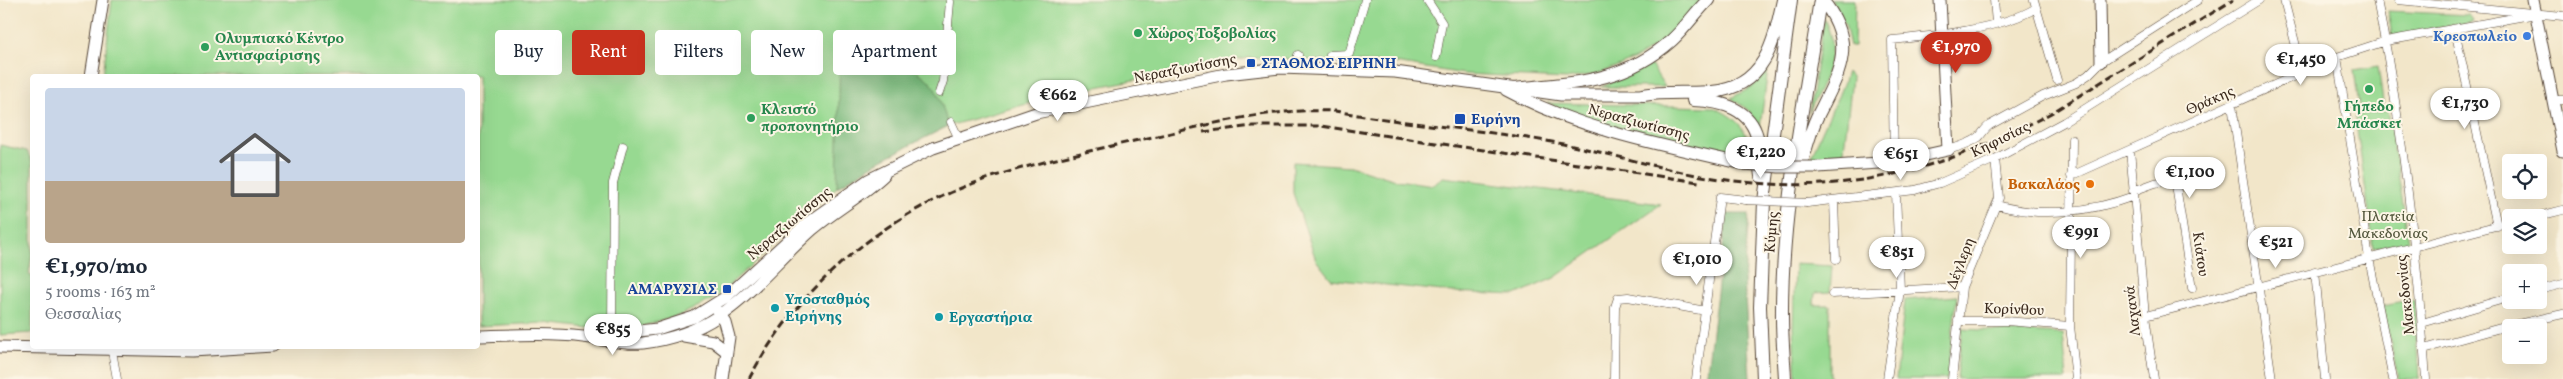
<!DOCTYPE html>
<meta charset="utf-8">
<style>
:root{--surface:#fff;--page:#f2f2f3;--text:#1f2937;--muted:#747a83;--line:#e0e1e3;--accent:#c8321e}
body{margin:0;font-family:Vollkorn,serif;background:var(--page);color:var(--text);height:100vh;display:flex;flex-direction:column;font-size:19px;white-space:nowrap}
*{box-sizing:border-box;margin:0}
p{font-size:16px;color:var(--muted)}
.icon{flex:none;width:28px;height:28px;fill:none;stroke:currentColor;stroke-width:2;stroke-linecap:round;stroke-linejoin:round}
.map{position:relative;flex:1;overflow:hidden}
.drawer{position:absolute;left:30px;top:74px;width:450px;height:275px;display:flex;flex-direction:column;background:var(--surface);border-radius:5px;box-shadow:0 5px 20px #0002}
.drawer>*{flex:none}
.guide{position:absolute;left:495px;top:30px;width:475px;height:45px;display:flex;gap:10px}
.buttons{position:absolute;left:2502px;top:154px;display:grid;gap:10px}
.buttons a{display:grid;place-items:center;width:45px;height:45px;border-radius:5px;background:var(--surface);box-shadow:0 5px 20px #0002;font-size:25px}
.price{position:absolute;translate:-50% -42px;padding:0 11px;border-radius:18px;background:#fff;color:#222;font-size:16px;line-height:32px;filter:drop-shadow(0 1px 2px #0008)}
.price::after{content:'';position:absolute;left:50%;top:30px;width:15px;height:11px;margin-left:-8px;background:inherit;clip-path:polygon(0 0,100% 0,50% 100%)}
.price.active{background:var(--accent);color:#fff}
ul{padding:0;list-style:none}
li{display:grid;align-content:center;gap:10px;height:265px;padding:0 15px}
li+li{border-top:1px solid var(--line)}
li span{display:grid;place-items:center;height:155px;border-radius:5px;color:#555}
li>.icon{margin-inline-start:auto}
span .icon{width:90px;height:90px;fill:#fffc;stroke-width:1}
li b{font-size:21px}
.chip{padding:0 18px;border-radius:5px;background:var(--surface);box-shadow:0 5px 20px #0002;font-size:18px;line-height:45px}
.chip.active{background:var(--accent);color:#fff}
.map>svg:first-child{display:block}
.green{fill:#97d991;stroke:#698258}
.forest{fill:#79b97b;stroke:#5a724c}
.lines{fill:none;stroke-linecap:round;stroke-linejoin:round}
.street-casing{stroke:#564638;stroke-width:9}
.secondary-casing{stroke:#564638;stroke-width:13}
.primary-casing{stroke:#564638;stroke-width:14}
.street{stroke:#fff;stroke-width:8}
.secondary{stroke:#fff;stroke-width:11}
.primary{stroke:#fff;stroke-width:12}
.rail{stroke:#3b2a1e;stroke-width:3;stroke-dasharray:8 4;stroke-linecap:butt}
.street-bridge-casing{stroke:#564638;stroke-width:9;stroke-linecap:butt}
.secondary-bridge-casing{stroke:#564638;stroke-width:13;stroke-linecap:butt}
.street-bridge{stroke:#fff;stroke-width:8}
.secondary-bridge{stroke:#fff;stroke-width:11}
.leisure-dot{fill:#2e9e5b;stroke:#fcf5e5;stroke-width:2}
.shop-dot{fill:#3f7fe0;stroke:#fcf5e5;stroke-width:2}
.transit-dot{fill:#1a4fb4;stroke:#fcf5e5;stroke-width:2}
.food-dot{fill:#e8710a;stroke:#fcf5e5;stroke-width:2}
.culture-dot{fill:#0f9aa8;stroke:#fcf5e5;stroke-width:2}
.labels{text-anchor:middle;stroke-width:4;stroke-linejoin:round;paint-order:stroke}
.leisure-label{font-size:15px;font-weight:bold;fill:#27864d;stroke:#fcf5e5;text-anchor:start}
.shop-label{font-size:15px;font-weight:bold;fill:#366cbe;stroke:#fcf5e5;text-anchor:end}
.transit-label{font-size:15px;font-weight:bold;fill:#164399;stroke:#fcf5e5;text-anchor:start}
.street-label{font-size:15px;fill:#3b2a1e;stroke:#fcf5e5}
.food-label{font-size:15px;font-weight:bold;fill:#c56008;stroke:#fcf5e5;text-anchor:end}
.park-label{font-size:15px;fill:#52563b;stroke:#fcf5e5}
.culture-label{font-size:15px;font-weight:bold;fill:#0d838f;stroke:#fcf5e5;text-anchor:start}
</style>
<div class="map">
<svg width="2563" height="379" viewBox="0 0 2563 379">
<rect width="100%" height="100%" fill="#fcf5e5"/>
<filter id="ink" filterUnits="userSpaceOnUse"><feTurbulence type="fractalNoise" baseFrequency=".02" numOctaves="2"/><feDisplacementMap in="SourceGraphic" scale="10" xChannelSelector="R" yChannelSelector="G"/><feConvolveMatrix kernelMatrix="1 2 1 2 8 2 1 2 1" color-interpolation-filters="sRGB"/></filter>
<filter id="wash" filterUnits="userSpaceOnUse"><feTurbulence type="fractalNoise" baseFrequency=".0096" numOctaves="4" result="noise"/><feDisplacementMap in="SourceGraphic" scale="20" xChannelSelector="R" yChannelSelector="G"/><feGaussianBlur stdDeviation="1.12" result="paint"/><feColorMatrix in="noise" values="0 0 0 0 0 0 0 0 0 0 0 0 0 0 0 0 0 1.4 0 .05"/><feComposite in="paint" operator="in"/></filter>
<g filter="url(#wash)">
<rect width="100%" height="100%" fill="#f2e6c9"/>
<path class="green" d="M112,0h1591l-40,41 -28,18 -35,14 -34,6 -102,-5 -69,-11 -147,-5 -182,35 -118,33 -67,34 -44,27 -122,111 -34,17 -41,12 -51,1 -44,-5 -67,3v-250h-375z
M1831,0h24l-1,46h-4l-5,-22z
M2388,11l81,4 4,5 -1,2 -80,14z
M1824,19c18,34 -1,62 -15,93z
M1651,65l14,22h-64z
M2378,66l6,43 -24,4 -6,-43z
M1768,70l-8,57h-1l-11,-17 -17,-12 21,-11z
M1847,72l5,6 -9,81 -5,3h-28c10,-32 28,-59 37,-90z
M1547,103l165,4c24,9 40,25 39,52l-160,-37z
M2388,110l21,132 -35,6 -19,-132z
M0,145l27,6 5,11v91l-3,21 3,1v58l-32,2z
M1293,162l57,4 46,14 38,5 9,-8 218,27 -107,74 -39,17 -63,-3 -121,-13 -15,-19 -23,-67z
M1795,264l37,2 -2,26 -15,1 -1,12h16v74h-34l-3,-52z
M1957,296l-10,83h-51l9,-79z
M2414,300l5,79h-21l-15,-73z
M1962,329l101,5 4,45h-110z"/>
<path class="forest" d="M840,51c27,6 73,10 91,32 9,11 13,29 17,43l-67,34 -44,27z
M1727,214h22l-5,65 6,100h-44z"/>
</g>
<g filter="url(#ink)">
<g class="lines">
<g class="street-casing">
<path id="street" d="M1427,0l15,23 -6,34
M1994,0l2,23
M2034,0l23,80
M2284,0l19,73
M2377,0c25,124 40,253 49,379
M2398,0l165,16
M2455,30l42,196
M1330,55l19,-1 16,-54
M2337,57l32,201 24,121
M1296,68l2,-13
M939,93l4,-12 7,-79
M2553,100h10
M2232,105l40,274
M951,122l8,17
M2072,139l-2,187 6,53
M1948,150c10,-3 22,-6 31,-13 4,-4 6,-9 11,-12l53,-29 33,-13 12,-8 13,-13 97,-62
M2130,150l15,166 9,63
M1894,162l-2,-122c41,-4 110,-11 144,-32
M2071,176l266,-119 49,-16 150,-27
M2133,191l22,-8 20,-4 17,109
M1834,201l2,58
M1807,203l108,-13 25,-7 55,-24 69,-37 195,-122
M1997,205c44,13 94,7 137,-9
M2531,218l32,-8
M2315,271l10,108
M2539,290l24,-6
M1832,294l130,-7
M2145,316l366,-94
M1958,321h48l64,5
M2422,323l89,-26
M612,334l1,-151 10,-37
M2424,349l80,-22 59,-13
M112,351l5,28
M1614,379l1,-72 3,-9 10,-1 78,14
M1696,379l24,-182 26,3
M1887,379l13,-89 -4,-97
M1952,379l10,-92 37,-89 -4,-39"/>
</g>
<g class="secondary-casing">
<path id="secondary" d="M2100,0l1,62
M2533,0l30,151
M91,76l12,-76
M1506,90c74,40 158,56 239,74
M1818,167l76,-5 54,-12 -8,-150
M718,311l7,11 4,15 -6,42
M478,336c35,-1 70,-3 105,1 21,2 39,8 60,6 83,-10 112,-62 169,-113 23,-20 50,-34 72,-55
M684,336l29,5 13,10
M584,337l73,-8 37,-12 32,-20 81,-74 61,-43 65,-32 103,-35 190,-39 54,-6 115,4 166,23h82
M0,347l192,4 81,-5"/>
</g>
<g class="primary-casing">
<path id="primary" d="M1513,89c60,-6 111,-6 159,-49 13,-12 23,-27 36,-40
M1643,95c23,-4 46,-1 69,-3 53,-5 62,-50 71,-92
M1693,100c28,1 59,8 65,41 2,11 1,23 3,35
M1801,165c5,-16 9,-33 16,-48 21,-42 42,-73 5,-117
M1763,379l-3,-72 4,-106 27,-201
M1785,379c-1,-20 -3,-41 -3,-61 -1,-106 22,-213 38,-318"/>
</g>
<use href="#street" class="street"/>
<use href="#secondary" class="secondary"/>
<use href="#primary" class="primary"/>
<path class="rail" d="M1203,132l50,-6h68l378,56
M749,379c49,-92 136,-166 234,-199 54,-18 110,-30 165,-42 66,-14 118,-30 187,-27 76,14 153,19 228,33 45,9 88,22 133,31 135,25 238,1 357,-63l180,-112"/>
<g class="street-bridge-casing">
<path id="street-bridge" d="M1746,200l61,3"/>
</g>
<g class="secondary-bridge-casing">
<path id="secondary-bridge" d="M1745,164l34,3h39"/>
</g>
<use href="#street-bridge" class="street-bridge"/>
<use href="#secondary-bridge" class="secondary-bridge"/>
</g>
</g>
<g class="leisure-dot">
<circle cx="1138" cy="33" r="5"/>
<circle cx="205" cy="47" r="5"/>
<circle cx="2369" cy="89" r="5"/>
<circle cx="751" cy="118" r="5"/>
</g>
<circle class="shop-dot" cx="2527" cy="36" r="5"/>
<g class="transit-dot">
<rect x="1246" y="58" width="10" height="10" rx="2.5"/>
<rect x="1454" y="113" width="12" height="12" rx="2.5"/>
<rect x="722" y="284" width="10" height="10" rx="2.5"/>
</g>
<circle class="food-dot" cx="2090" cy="184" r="5"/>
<g class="culture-dot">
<circle cx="775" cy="308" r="5"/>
<circle cx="939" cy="317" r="5"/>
</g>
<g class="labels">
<g class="leisure-label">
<text x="1148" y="38">Χώρος Τοξοβολίας</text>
<text x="215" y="43">Ολυμπιακό Κέντρο<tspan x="215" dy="17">Αντισφαίρισης</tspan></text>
<text x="2369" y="111" text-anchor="middle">Γήπεδο<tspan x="2369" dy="17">Μπάσκετ</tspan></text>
<text x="761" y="114">Κλειστό<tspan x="761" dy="17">προπονητήριο</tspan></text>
</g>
<g class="shop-label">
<text x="2517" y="41">Κρεοπωλείο</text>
</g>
<g class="transit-label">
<text x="1261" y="68">ΣΤΑΘΜΟΣ ΕΙΡΗΝΗ</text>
<text x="1471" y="124">Ειρήνη</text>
<text x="717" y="294" text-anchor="end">ΑΜΑΡΥΣΙΑΣ</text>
</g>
<g class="street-label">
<text transform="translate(1185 68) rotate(-11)" y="5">Νερατζιωτίσσης</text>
<text transform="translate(2210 100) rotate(-24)" y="5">Θράκης</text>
<text transform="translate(1639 122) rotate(15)" y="5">Νερατζιωτίσσης</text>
<text transform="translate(2000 139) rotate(-26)" y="5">Κηφισίας</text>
<text transform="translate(789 223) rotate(-40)" y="5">Νερατζιωτίσσης</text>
<text transform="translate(1771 232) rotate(-85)" y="5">Κύμης</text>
<text transform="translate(2201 254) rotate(82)" y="5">Κιάτου</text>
<text transform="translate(1960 263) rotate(-69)" y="5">Δέγλερη</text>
<text transform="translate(2405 295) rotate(-96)" y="5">Μακεδονίας</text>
<text transform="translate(2014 309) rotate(2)" y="5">Κορίνθου</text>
<text transform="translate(2132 311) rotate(-97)" y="5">Λαχανά</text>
</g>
<g class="food-label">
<text x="2080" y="189">Βακαλάος</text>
</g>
<g class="park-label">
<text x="2388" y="221">Πλατεία<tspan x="2388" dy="17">Μακεδονίας</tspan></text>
</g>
<g class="culture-label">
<text x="785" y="304">Υποσταθμός<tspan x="785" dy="17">Ειρήνης</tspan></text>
<text x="949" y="322">Εργαστήρια</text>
</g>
</g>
</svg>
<div class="buttons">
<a><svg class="icon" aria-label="locate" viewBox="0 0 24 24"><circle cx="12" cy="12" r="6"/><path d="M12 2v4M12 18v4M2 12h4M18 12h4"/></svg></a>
<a><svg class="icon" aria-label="layers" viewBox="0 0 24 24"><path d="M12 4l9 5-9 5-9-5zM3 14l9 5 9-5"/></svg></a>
<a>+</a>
<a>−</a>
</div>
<b class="price active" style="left:1956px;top:74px">€1,970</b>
<b class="price" style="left:2301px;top:86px">€1,450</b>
<b class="price" style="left:1058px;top:122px">€662</b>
<b class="price" style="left:2465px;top:130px">€1,730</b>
<b class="price" style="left:1761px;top:179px">€1,220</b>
<b class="price" style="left:1901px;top:181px">€651</b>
<b class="price" style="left:2190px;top:199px">€1,100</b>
<b class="price" style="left:2081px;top:259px">€991</b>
<b class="price" style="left:2276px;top:269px">€521</b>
<b class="price" style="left:1897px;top:279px">€851</b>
<b class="price" style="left:1697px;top:286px">€1,010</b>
<b class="price" style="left:613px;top:356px">€855</b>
<div class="guide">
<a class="chip">Buy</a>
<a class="chip active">Rent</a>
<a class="chip">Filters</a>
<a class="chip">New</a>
<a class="chip">Apartment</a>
</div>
<section class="drawer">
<ul>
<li><span style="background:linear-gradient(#c9d6e8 60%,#b9a48a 0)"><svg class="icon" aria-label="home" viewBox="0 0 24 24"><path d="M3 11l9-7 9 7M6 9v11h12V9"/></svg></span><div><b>€1,970/mo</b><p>5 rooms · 163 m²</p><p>Θεσσαλίας</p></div></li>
</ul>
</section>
</div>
